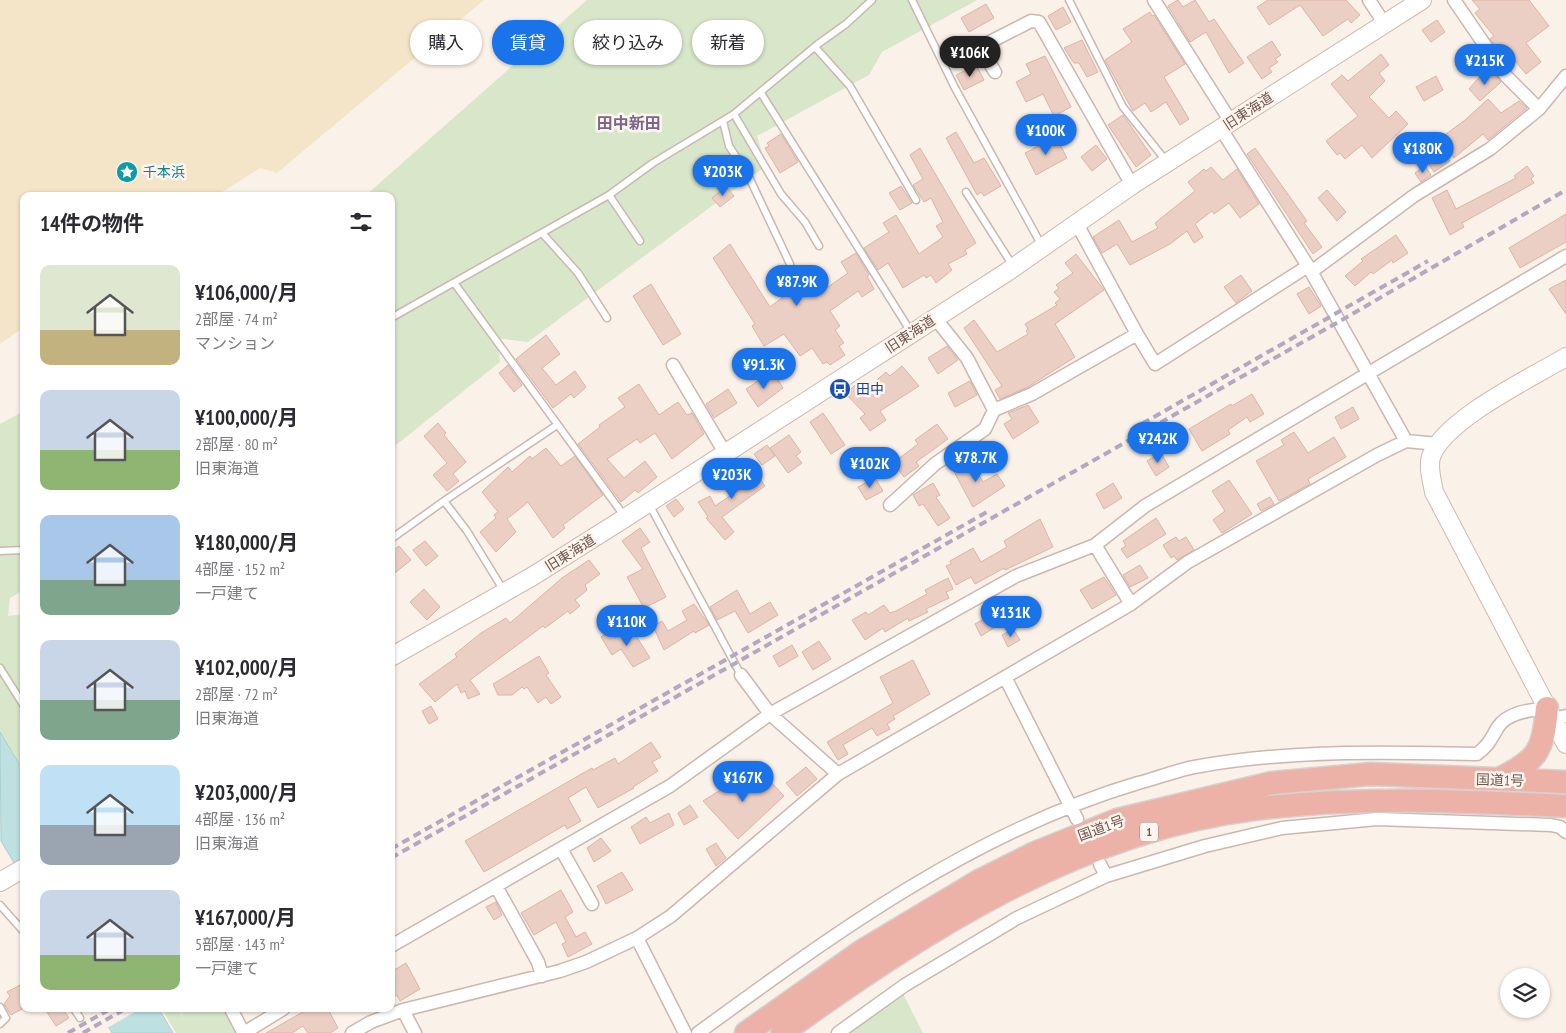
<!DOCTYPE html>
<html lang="ja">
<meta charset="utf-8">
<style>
:root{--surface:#fff;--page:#f2f2f3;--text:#2b2b33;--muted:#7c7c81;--accent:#1a73e8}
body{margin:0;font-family:"PT Sans Narrow","Noto Sans JP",sans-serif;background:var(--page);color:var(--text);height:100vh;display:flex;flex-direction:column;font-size:19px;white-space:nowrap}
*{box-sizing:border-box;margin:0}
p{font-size:16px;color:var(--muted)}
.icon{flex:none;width:28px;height:28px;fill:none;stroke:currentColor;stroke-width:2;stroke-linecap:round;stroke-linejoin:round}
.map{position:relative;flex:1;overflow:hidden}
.sheet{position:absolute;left:20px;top:192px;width:375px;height:820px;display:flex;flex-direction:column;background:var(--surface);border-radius:10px;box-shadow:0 1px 4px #0004}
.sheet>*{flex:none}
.hud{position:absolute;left:410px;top:20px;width:475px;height:45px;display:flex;gap:10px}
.fabs{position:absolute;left:1500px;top:968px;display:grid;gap:10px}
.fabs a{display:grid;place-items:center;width:50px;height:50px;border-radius:50%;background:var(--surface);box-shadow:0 1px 4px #0004;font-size:25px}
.price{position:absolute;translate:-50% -42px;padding:0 11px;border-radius:18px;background:var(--accent);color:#fff;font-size:16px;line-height:32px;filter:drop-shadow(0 1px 2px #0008)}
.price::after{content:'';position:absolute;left:50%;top:30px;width:15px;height:11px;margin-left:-8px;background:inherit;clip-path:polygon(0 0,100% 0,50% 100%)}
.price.on{background:#222;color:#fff}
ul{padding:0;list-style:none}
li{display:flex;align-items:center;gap:15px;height:125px;padding:0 20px}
li span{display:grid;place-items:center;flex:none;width:140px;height:100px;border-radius:10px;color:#555}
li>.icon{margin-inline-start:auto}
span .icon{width:60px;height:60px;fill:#fffc;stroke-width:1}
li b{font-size:21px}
h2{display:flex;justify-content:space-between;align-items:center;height:60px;padding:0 20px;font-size:21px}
.chip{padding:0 18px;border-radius:22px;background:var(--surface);box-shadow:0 1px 4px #0004;font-size:18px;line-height:45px}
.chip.on{background:var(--accent);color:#fff}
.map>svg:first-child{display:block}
.green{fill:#d8e6c9}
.sand{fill:#f5e5c8}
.water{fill:#bfe0e1;stroke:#a7d0d1}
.pier{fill:#faf1e8}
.building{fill:#eccfc4;stroke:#dcb4a6}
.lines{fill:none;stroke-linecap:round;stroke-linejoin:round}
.lane-casing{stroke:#cab8b0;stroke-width:9}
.street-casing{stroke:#cab8b0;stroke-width:15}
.secondary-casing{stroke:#cebab1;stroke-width:20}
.highway-casing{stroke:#d7d0ce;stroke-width:25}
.lane{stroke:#fff;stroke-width:6}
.street{stroke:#fff;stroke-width:12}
.secondary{stroke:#fff;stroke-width:18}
.highway{stroke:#ecb1a7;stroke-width:22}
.rail{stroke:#b3a8c2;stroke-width:4;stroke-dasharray:8 5;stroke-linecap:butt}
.labels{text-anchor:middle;stroke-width:5;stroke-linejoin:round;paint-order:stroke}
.shield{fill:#fdf5ee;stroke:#9b867f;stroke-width:1}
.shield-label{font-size:12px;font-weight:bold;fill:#715750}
.street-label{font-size:14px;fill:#715750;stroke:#fdf5ee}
.culture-label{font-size:14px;fill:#0d838f;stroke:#fdf5ee;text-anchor:start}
.transit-label{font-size:14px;fill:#164399;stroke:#fdf5ee;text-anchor:start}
.quarter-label{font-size:16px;font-weight:bold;fill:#7b678c;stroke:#fdf5ee}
</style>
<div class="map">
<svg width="1566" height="1033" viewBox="0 0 1566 1033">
<rect width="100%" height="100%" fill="#faf1e8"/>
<path class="green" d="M587,0h390l-95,52 -13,23 -112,61 9,30 -238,176 -31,-4 3,24 -109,87v-253h-26z
M24,411v179l-14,8 -2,18 16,-2v158l-24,-40v-308z
M902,992l21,41h-76z
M162,1009h18l3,12 -2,-12h45l13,24h-63z"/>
<path class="sand" d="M0,0h484l-207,173 -17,-5 -44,28h-192v131l-24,17z"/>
<path class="water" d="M0,732l24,40v108l-23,-39z
M98,1009h61l14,24h-61z"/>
<path class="pier" d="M98,1009h42l-33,19z"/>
<path class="building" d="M1178,0l5,7 12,-7 14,22 5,-3 30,44 -15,10 -23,-41 -16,10 -22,-36z
M1268,0h78l14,15 -9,8 -3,-4 -25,17 -23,-31 -31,20 -12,-18z
M1472,0h57l20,26 -23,17 15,19 -15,12 -16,-19 -4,4 -16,-20 4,-3 -19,-23 5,-4z
M986,4l8,14 -25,14 -8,-14z
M1063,7l8,15 -15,8 -8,-14z
M1150,12l2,4 2,-1 31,49 -21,13 25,42 -9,6 -14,-23 -15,10 -6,-9 -12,8 -28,-51 27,-18 -9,-13z
M1437,20l8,12 -14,10 -9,-12z
M1082,40l16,32 -11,5 -8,-14h-5l-10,-15z
M1272,41l9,14 -6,4 3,3 -9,6 3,4 -10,7 -15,-22z
M1381,54l8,11 -10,8 6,8 -16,16 20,21 7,-7 12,13 -36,34 -10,-13 -17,14 -5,-6 -3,2 -11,-14 32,-25 -27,-32 11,-9 6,6z
M1045,56l26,51 -17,9 -11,-22 -17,8 -10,-20 15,-8 -5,-10z
M976,65l8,15 -20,10 -8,-15z
M1489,73l2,2 3,-2 7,9 -21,19 -11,-12 13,-15 3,3z
M1436,76l7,14 -19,11 -8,-14z
M1488,99l13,14 18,-12 8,7 -39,32 -5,-6 -29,24 -12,-21 23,-17z
M1123,115l28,40 -15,12 -28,-42z
M956,132l18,31 10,-5 17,28 -17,10 -3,-4 -4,3 -31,-57z
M781,134l17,28 -18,11 -15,-25 4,-2 -2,-3z
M1056,137l11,21 -31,17 -11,-22z
M1096,145l11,14 -15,12 -11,-14z
M1435,145l15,16 -16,11 -12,-18z
M920,148l56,95 -11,7 2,4 -19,10 4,6 -16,13 -5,-8 -5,3 -2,-3 -21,13 -15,-25 -10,7 -14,-22 25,-16 -6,-9 13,-8 23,39 24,-17 -7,-11 7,-4 -12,-24 -7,4 -11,-17 10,-6 -13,-24z
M1255,148l52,73 -3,2 18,24 -9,7 -66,-100z
M1425,166l6,9 -10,7 -6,-9z
M1527,166l7,10 -3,3 3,4 -72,40 2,4 -14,8 -18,-37 15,-8 9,19 60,-31 -2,-2z
M1211,167l12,13 14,-11 22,35 -19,14 -11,-15 -15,11 -2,-3 -17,13 8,13 -9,6 -7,-12 -17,13 -40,21 -13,-21 -15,9 -9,-16 26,-17 13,22 26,-14 -3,-5 40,-32 -7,-9 16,-13 2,2z
M901,186l11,17 -12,7 -11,-17z
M726,187l8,9 -14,11 -8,-9z
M1327,190l19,22 -9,9 -19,-23z
M1566,214v28l-46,26 -11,-20z
M1396,235l12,18 -15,10 -1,-3 -19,14 -2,-2 -16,14 -10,-10 18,-15 -2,-2z
M730,244l40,63 39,-30 9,17 30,-21 -7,-11 15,-9 13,22 -2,1 7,13 -12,8 -4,-6 -28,20 10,15 -5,4 9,13 -5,3 6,9 -15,10 -3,-3 -4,2 -11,-16 -12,8 -16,-22 -20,12 -12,-20 3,-2 -42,-66z
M1076,254l28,36 -49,34 20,33 -47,30 -28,12 -5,-9 7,-4 -38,-58 10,-8 23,32 31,-18 -2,-3 2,-2 -3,-5 32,-19 -2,-2 5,-4 -6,-7 5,-4 -3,-3 17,-12 -8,-10z
M1241,275l11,16 -16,12 -12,-16z
M1566,280v34l-17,-25z
M651,284l30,50 -18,11 -30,-49z
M1309,287l12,19 -12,8 -12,-20z
M546,335l14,19 -18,14 14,17 19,-14 11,16 -12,11 -3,-4 -18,14 -37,-49z
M947,346l11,14 -20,14 -10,-16z
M508,365l14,20 -8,7 -15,-19z
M902,366l17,20 -39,25 6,9 -16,11 -10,-13 5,-4 -19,-20 9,-9 3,2 7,-6 5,5 16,-14 4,4z
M767,375l2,4 6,-4 8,13 -25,19 -12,-18z
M970,381l7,14 -22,12 -7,-14z
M639,384l20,31 19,-13 9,13 5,-2 12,21 -32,25 -17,-26 -15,10 -3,-4 -30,20 17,19 21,-17 12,16 -19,16 -3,-3 -14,12 -43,-58 22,-17 -1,-2 26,-18 -7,-9z
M728,389l9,14 -23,15 -8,-14z
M1252,394l12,20 -14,8 -3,-5 -19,13 2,4 -28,17 -13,-22 42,-25 1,2z
M1028,405l11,17 -26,17 -9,-15 8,-5 -4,-6z
M1353,407l6,12 -18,10 -6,-12z
M823,413l22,32 -14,9 -21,-32z
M438,423l8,10 -2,2 22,27 -13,12 6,7 -12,10 -14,-16 14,-12 -23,-27z
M937,424l11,15 -32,23 3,4 -15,11 -11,-14 25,-19 -3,-4z
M1294,432l14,21 26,-16 12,20 -38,22 2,5 -31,17 -23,-40 28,-16 -3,-5z
M789,435l12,17 -5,4 6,7 -14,10 -18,-25z
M767,445l8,11 -13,9 -8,-11z
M546,448l15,18 14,-10 28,39 -40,30 2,3 -12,10 -25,-36 -21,17 9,13 -20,20 -16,-20 16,-14 -2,-3 4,-3 -16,-20 26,-25 4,5 18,-16 2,3z
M1161,453l8,14 -13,9 -9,-15z
M969,458l14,24 14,-8 8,12 -32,21 -21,-39z
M749,463l16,23 -43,31 12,15 -9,8 -19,-22 2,-1 -10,-15 12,-6 5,10 24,-16 -9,-12z
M875,478l8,13 -17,9 -8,-13z
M1229,480l23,34 -30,19 -9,-13 12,-9 -13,-20z
M933,483l7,12 -4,2 14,21 -12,8 -15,-22 -4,2 -6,-11z
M1113,483l9,15 -18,11 -8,-15z
M1270,497l4,7 -13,7 -4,-7z
M676,499l8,10 -10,8 -8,-11z
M1156,518l10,16 -39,24 -6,-9 5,-3 -3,-5z
M1040,519l13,28 -48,23 -1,-2 -29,16 -4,-7 -15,8 -10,-19 5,-2 -1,-3 23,-13 8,14 26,-15 -3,-6z
M640,528l10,14 -9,6 25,49 -22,11 -17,-31 16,-8 -21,-28z
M1176,537l3,4 7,-4 8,13 -17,10 -3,-4 -3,2 -8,-13z
M425,541l13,15 -12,10 -13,-16z
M399,546l12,14 -20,16v-24z
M589,560l11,14 -15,11 2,5 -12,10 5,6 -10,8 -2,-3 -23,17 -2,-2 -73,54 10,14 -12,5 -3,-8 -4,2 -4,-9 -22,18 -16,-18 38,-27 -2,-3 26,-21 25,-15 4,5 52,-45z
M1140,565l8,13 -18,9 -7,-12z
M1104,577l12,18 -24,14 -12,-19z
M948,578l5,11 -7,3 3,6 -23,11 2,3 -19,9 -1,-3 -23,14 -2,-4 -18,12 -13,-20 14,-8 2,3 16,-10 6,8 6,-2 31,-17 -2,-4z
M424,589l16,18 -13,13 -17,-18z
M737,590l13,24 20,-12 8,13 -30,18 -13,-22 -18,9 -7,-13z
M694,604l15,21 -14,8 -1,-2 -30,19 -11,-24 9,-5 6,10 19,-11 -5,-9z
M994,613l6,11 -19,12 -6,-12z
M631,628l19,30 -17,9 -12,-18 -9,6 -11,-18 9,-6 5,7z
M1013,629l7,11 -12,7 -6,-12z
M819,641l12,18 -18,11 -11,-18z
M792,645l6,11 -19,11 -6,-11z
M539,656l10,17 -3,2 15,22 -10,7 -5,-7 -8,6 -11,-16 -3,2 -2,-2 -10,8h-14l-5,-11z
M913,660l17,34 -37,22 2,3 -8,5 3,5 -13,7 -5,-8 -29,17 5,9 -10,6 -11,-18 66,-39 -13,-26z
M431,706l7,13 -9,5 -7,-13z
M651,742l10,15 -9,5 6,9 -25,16 1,1 -36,20 -12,-21 -18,11 13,23 -14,8 -2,-4 -81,47 -19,-31 127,-73 1,2 22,-12 3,6z
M806,767l11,12 -20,17 -11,-13z
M744,769l17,19 8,-8 15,16 -46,43 -35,-38 27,-17 -2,-2z
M690,805l8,12 -14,8 -6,-12z
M669,813l5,12 -34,19 -9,-17 15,-10 4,6z
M601,838l10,13 -17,11 -7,-14z
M716,843l10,15 -10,8 -10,-17z
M622,872l11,18 -27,14 -9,-18z
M561,890l12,22 -8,5 11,20 9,-5 7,12 -24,13 -6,-13 4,-2 -10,-20 -22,13 -13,-22z
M496,902l6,13 -8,5 -8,-13z
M406,963l14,26 -20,12 -3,-6 -6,4v-27z
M24,983v25l-13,7 -7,-11 6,-8 -3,-4z
M45,1009h18l6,9 -13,8z
M308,1009h20l10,19 -8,5h-22l-5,-7 -11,7h-26z"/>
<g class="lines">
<g class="lane-casing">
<path id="lane" d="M912,0l43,88 87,158
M1069,0l54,107 44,55
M815,47l35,39 66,114
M761,93l150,239
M734,114l47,80 24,28 14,24
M723,121l6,25 19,29 42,89
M966,192l47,74
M609,195l31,46
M542,233l36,40 29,45
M455,284l170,233
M391,318l218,-123 44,-32 81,-49 84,-70 28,-20 26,-24
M444,501l23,30 37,60
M649,504l92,171
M391,539l53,-38 113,-76
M0,551l24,-1
M0,668l24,38
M0,905l24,27
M0,1007l6,11 -6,6
M74,1009l6,9"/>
</g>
<g class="street-casing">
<path id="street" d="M1154,0l77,122
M1369,0l15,23
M1454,0l52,76 33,33
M995,72l-15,-25 51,-26 8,1 93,163
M1221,129l87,137 98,175
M1077,224l60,110
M1311,272l104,-77 75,-46 49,-40 27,-33
M935,318l32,40 27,52
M673,365l52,88
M890,505l45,-41 50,-35 9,-19 38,-16 105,-60 18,30 153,-98
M1095,545l36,59
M741,675l29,39 68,60
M1005,677l72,142
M1553,719l13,-3
M561,849l31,55
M1100,864l6,12
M496,886l42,76 4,14
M637,938l48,95
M391,946l279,-160 100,-72 246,-138 79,-31 50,-39 421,-250
M231,1009l12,23
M403,1010l12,23
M244,1033l39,-24
M352,1033l19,-11 32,-12 157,-39 26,-9 51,-24 34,-22 167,-142 293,-170 57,-42 189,-107 29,-14 32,3
M698,1033c137,-100 275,-201 440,-250 20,-5 41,-14 62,-17 91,-16 184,-14 277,-12 12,-9 13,-14 21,-27 10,-15 33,-17 49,-19
M838,1033l67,-48 112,-67 89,-42 99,-30 77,-18 95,-9 174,6 9,2 6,5"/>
</g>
<g class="secondary-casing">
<path id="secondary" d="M1566,357c-35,21 -117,60 -134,97 -5,11 0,26 2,38l132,252
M391,657l142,-81 92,-58 382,-246 125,-87 290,-185
M0,882l24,-14"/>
</g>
<g class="highway-casing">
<path id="highway" d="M1499,779c39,-19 44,-28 48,-71
M746,1033l116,-82 117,-70 56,-28 82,-33 155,-37 99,-9 195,8
M782,1033c142,-102 295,-202 472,-224 104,-13 208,-8 312,-3"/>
</g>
<use href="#lane" class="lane"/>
<use href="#street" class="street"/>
<use href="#secondary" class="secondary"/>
<use href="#highway" class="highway"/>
<path class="rail" d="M1131,430l297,-169
M391,849l596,-337
M391,858l949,-537 226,-131
M68,1033l42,-24
M83,1033l42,-24"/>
</g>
<defs>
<g id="sight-disc" transform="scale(1.125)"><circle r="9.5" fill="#0f9aa8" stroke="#fdf5ee"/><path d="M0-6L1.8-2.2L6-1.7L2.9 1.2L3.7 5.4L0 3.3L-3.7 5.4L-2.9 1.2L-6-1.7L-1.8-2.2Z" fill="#fff"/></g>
<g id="bus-disc" transform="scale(1.125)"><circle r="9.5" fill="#1a4fb4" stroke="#fdf5ee"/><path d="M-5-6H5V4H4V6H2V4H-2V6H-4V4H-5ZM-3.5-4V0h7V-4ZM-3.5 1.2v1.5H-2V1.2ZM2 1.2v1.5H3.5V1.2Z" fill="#fff"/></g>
</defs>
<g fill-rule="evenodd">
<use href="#sight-disc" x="127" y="172"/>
<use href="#bus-disc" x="840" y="389"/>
</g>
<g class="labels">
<rect class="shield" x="1140" y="822.5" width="18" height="19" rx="4"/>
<g class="shield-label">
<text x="1149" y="836">1</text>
</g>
<g class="street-label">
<text transform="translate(1248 111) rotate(-33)" y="5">旧東海道</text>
<text transform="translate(910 334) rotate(-33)" y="5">旧東海道</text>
<text transform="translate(570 553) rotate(-32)" y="5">旧東海道</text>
<text transform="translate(1500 780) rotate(2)" y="5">国道1号</text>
<text transform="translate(1101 828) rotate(-20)" y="5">国道1号</text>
</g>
<g class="culture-label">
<text x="143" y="177">千本浜</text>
</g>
<g class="transit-label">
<text x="856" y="394">田中</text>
</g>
<g class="quarter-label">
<text x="629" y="129">田中新田</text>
</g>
</g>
</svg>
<div class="fabs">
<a><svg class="icon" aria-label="layers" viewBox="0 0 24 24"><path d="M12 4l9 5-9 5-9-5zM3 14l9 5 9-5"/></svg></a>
</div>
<b class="price on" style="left:970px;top:78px">¥106K</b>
<b class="price" style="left:1485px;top:86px">¥215K</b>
<b class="price" style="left:1046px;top:156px">¥100K</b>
<b class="price" style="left:1423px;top:174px">¥180K</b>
<b class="price" style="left:723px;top:197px">¥203K</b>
<b class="price" style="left:797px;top:307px">¥87.9K</b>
<b class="price" style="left:764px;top:390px">¥91.3K</b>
<b class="price" style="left:1158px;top:464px">¥242K</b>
<b class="price" style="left:976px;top:483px">¥78.7K</b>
<b class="price" style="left:870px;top:489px">¥102K</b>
<b class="price" style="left:732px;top:500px">¥203K</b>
<b class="price" style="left:1011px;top:638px">¥131K</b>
<b class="price" style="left:627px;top:647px">¥110K</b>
<b class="price" style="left:743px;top:803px">¥167K</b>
<div class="hud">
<a class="chip">購入</a>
<a class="chip on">賃貸</a>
<a class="chip">絞り込み</a>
<a class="chip">新着</a>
</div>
<section class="sheet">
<h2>14件の物件<svg class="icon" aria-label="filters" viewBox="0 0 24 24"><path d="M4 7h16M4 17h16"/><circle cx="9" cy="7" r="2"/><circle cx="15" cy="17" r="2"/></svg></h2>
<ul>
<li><span style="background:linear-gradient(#dfe7d0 65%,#c2b280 0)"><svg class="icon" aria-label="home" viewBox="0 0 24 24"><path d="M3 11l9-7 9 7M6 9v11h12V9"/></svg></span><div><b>¥106,000/月</b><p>2部屋 · 74 m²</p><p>マンション</p></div></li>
<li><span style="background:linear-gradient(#c9d6e8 60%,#8fb573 0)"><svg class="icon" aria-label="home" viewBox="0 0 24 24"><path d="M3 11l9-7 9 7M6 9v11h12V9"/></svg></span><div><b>¥100,000/月</b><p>2部屋 · 80 m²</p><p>旧東海道</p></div></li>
<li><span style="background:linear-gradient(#a9c7e8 65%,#7fa58c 0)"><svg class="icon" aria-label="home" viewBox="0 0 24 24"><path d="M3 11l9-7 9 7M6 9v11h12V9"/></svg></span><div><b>¥180,000/月</b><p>4部屋 · 152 m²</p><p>一戸建て</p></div></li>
<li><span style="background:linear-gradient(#c9d6e8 60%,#7fa58c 0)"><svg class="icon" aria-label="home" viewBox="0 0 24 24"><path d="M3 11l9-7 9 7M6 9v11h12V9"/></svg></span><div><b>¥102,000/月</b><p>2部屋 · 72 m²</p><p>旧東海道</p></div></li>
<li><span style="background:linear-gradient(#bfe0f5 60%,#9aa5b1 0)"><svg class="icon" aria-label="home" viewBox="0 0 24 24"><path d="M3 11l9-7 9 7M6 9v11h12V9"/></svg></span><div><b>¥203,000/月</b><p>4部屋 · 136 m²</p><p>旧東海道</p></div></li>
<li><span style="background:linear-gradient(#c9d6e8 65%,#8fb573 0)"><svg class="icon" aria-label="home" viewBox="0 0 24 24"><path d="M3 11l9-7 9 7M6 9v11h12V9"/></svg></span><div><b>¥167,000/月</b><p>5部屋 · 143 m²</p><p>一戸建て</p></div></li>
</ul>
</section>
</div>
